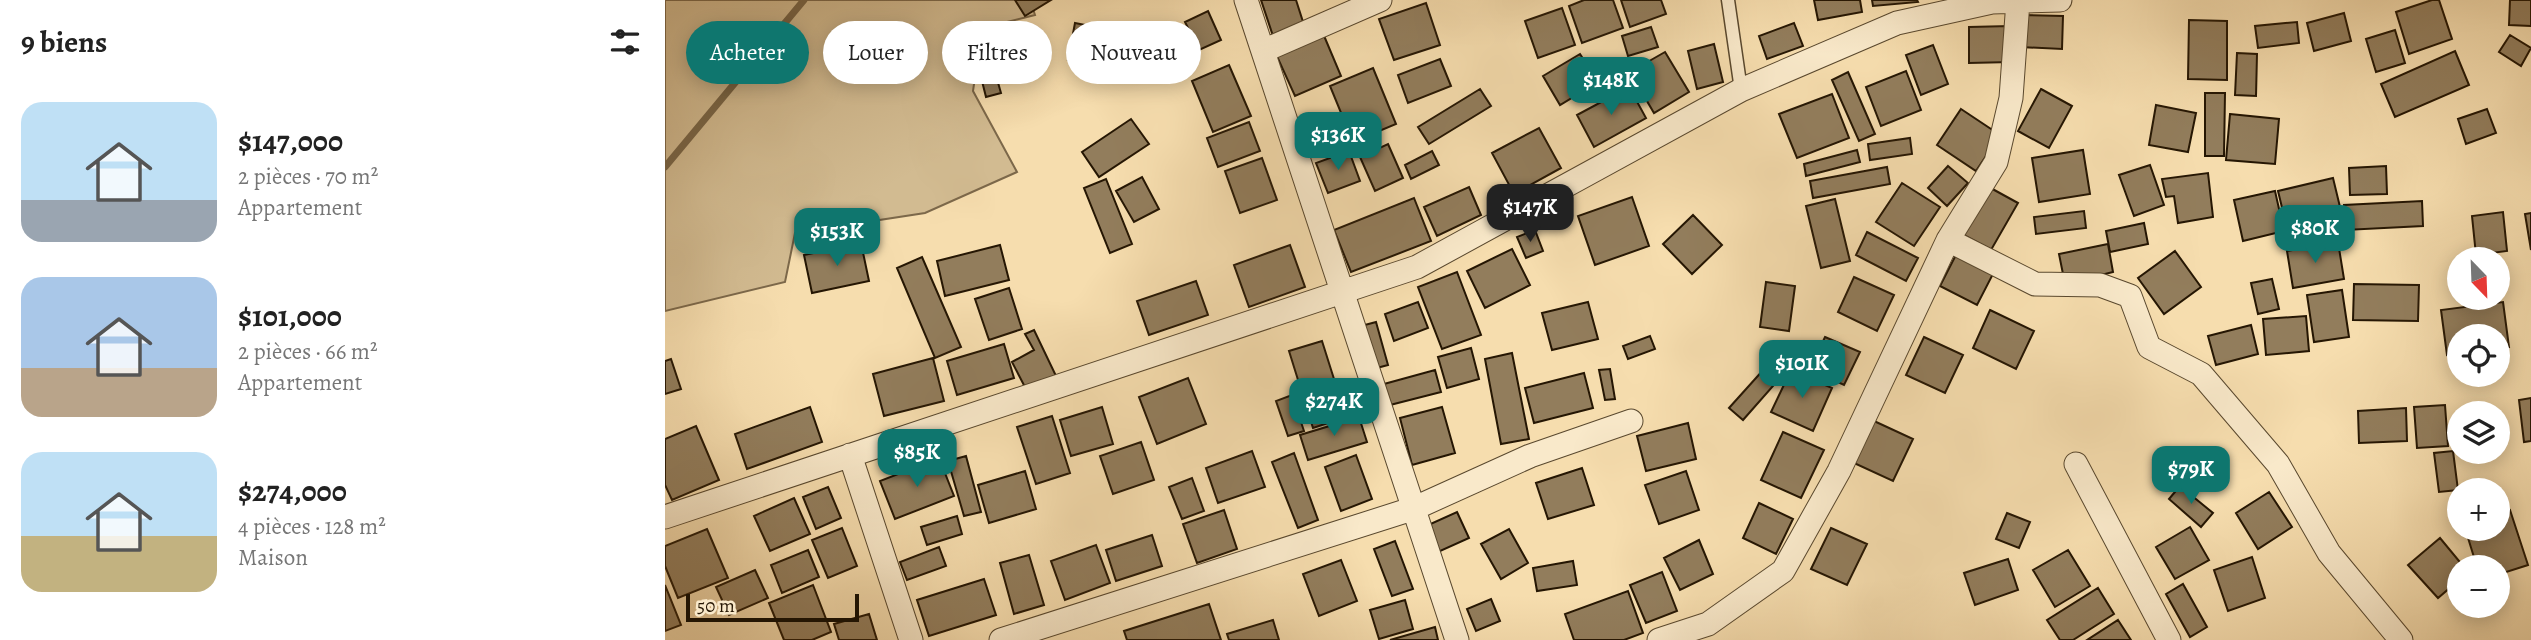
<!DOCTYPE html>
<html lang="fr">
<meta charset="utf-8">
<style>
:root{--surface:#fff;--page:#f2f2f2;--text:#222;--muted:#767676;--accent:#0f766e}
body{margin:0;font-family:Alegreya,serif;background:var(--page);color:var(--text);height:100vh;display:flex;flex-direction:column;font-size:26px;white-space:nowrap}
*{box-sizing:border-box;margin:0}
p{font-size:23px;color:var(--muted)}
.icon{flex:none;width:38px;height:38px;fill:none;stroke:currentColor;stroke-width:2;stroke-linecap:round;stroke-linejoin:round}
.map{position:relative;flex:1;overflow:hidden}
.drawer{display:flex;flex-direction:column;background:var(--surface);width:665px}
.drawer>*{flex:none}
.top-card{position:absolute;left:21px;top:21px;width:665px;height:63px;display:flex;gap:14px}
.needle{width:46px;rotate:157deg}
.buttons{position:absolute;left:1782px;top:247px;display:grid;gap:14px}
.buttons a{display:grid;place-items:center;width:63px;height:63px;border-radius:50%;background:var(--surface);box-shadow:0 4px 18px #0003;font-size:35px}
.scale{position:absolute;left:21px;bottom:18px;width:173px;box-sizing:border-box;padding-left:7px;border:4px solid #251603;border-top:0;font-size:19px;line-height:24px;white-space:nowrap;color:#251603;-webkit-text-stroke:5px #f9e9ca;paint-order:stroke}
.price{position:absolute;translate:-50% -60px;padding:0 16px;border-radius:14px;background:var(--accent);color:#fff;font-size:23px;line-height:46px;filter:drop-shadow(0 2px 4px #0008)}
.price::after{content:'';position:absolute;left:50%;top:42px;width:21px;height:16px;margin-left:-10px;background:inherit;clip-path:polygon(0 0,100% 0,50% 100%)}
.price.current{background:#222;color:#fff}
ul{padding:0;list-style:none}
li{display:flex;align-items:center;gap:21px;height:175px;padding:0 21px}
li span{display:grid;place-items:center;flex:none;width:196px;height:140px;border-radius:21px;color:#555}
li>.icon{margin-inline-start:auto}
span .icon{width:84px;height:84px;fill:#fffc;stroke-width:1}
li b{font-size:30px}
h2{display:flex;justify-content:space-between;align-items:center;height:84px;padding:0 21px;font-size:30px}
.pill{padding:0 24px;border-radius:32px;background:var(--surface);box-shadow:0 4px 18px #0003;font-size:24px;line-height:63px}
.pill.current{background:var(--accent);color:#fff}
main{display:flex;flex:1;min-height:0}
.map>svg:first-child{display:block}
.green{fill:#d2bb91;stroke:#7c684a;stroke-width:2}
.lines{fill:none;stroke-linecap:round;stroke-linejoin:round}
.stream{stroke:#786547;stroke-width:7}
.building{fill:#927d5c;stroke:#251603;stroke-width:2}
.service-casing{stroke:#59482e;stroke-width:15}
.minor-casing{stroke:#59482e;stroke-width:25}
.service{stroke:#f9e9ca;stroke-width:12}
.minor{stroke:#f9e9ca;stroke-width:23}
</style>
<main>
<section class="drawer">
<h2>9 biens<svg class="icon" aria-label="filters" viewBox="0 0 24 24"><path d="M4 7h16M4 17h16"/><circle cx="9" cy="7" r="2"/><circle cx="15" cy="17" r="2"/></svg></h2>
<ul>
<li><span style="background:linear-gradient(#bfe0f5 70%,#9aa5b1 0)"><svg class="icon" aria-label="home" viewBox="0 0 24 24"><path d="M3 11l9-7 9 7M6 9v11h12V9"/></svg></span><div><b>$147,000</b><p>2 pièces · 70 m²</p><p>Appartement</p></div></li>
<li><span style="background:linear-gradient(#a9c7e8 65%,#b9a48a 0)"><svg class="icon" aria-label="home" viewBox="0 0 24 24"><path d="M3 11l9-7 9 7M6 9v11h12V9"/></svg></span><div><b>$101,000</b><p>2 pièces · 66 m²</p><p>Appartement</p></div></li>
<li><span style="background:linear-gradient(#bfe0f5 60%,#c2b280 0)"><svg class="icon" aria-label="home" viewBox="0 0 24 24"><path d="M3 11l9-7 9 7M6 9v11h12V9"/></svg></span><div><b>$274,000</b><p>4 pièces · 128 m²</p><p>Maison</p></div></li>
</ul>
</section>
<div class="map">
<svg width="1866" height="640" viewBox="0 0 1866 640">
<rect width="100%" height="100%" fill="#f6ddae"/>
<filter id="stains"><feTurbulence type="fractalNoise" baseFrequency=".00286" numOctaves="4"/><feColorMatrix values="0 0 0 0 .2 0 0 0 0 .09 0 0 0 0 .02 0 0 0 .5 -.17"/></filter>
<radialGradient id="worn" r=".72"><stop offset=".6" stop-color="#630" stop-opacity="0"/><stop offset="1" stop-color="#630" stop-opacity=".3"/></radialGradient>
<path class="green" d="M0,0h365l5,15 -53,13 -9,63 44,81 -92,41 -130,20 -10,49 -120,29z"/>
<g class="lines">
<path class="stream" d="M0,167l139,-167"/>
</g>
<path class="building" d="M350,0h36l-26,16z
M596,0h35l8,25 -31,11z
M919,0h29l10,28 -41,15 -13,-37z
M956,0h40l5,14 -36,13z
M1149,0h46l2,12 -44,8z
M1207,0h45l1,2 -45,4z
M1767,0h7l13,39 -43,15 -13,-42z
M1845,0h21v26l-22,-1z
M761,3l14,42 -46,15 -15,-41z
M897,8l13,37 -37,13 -13,-37z
M543,11l13,29 -22,10 -14,-28z
M1679,13l7,28 -37,10 -7,-28z
M1357,15l41,1 -1,33 -41,-2z
M1524,20l38,1v59l-39,-1z
M1632,22l2,21 -41,5 -3,-22z
M410,23l41,8 -7,37 -41,-8z
M1129,23l9,23 -36,13 -8,-23z
M1345,26l1,36 -42,1v-36z
M986,27l7,20 -30,9 -6,-20z
M1730,30l10,33 -29,9 -10,-33z
M657,31l19,45 -46,20 -20,-44z
M1845,35l21,13 -10,18 -22,-14z
M1049,44l9,38 -26,7 -9,-38z
M1268,45l15,39 -27,11 -15,-40z
M1790,51l14,34 -74,32 -14,-33z
M1000,52l24,40 -35,21 -24,-41z
M1572,53l20,1 -1,42 -21,-1z
M915,54l18,28 -38,23 -17,-29z
M356,57l3,16 -27,6 4,14 -15,4 -5,-20 10,-2 -2,-10z
M775,59l11,27 -43,17 -10,-28z
M564,65l22,51 -38,16 -21,-51z
M708,68l23,56 -43,18 -23,-56z
M1241,71l15,39 -40,16 -15,-39z
M1183,72l27,62 -16,7 -27,-61z
M964,87l17,31 -52,29 -17,-32z
M815,89l11,17 -62,38 -11,-17z
M1376,89l31,17 -23,42 -31,-17z
M1540,93h20l-1,63h-19z
M1167,94l17,44 -52,20 -18,-44z
M1491,105l40,8 -8,39 -39,-7z
M1296,109l39,26 -24,36 -39,-26z
M1822,109l9,24 -30,11 -8,-25z
M1565,114l49,5 -4,45 -49,-4z
M466,119l18,25 -50,33 -17,-25z
M584,122l11,29 -42,16 -11,-29z
M874,128l22,40 -47,26 -22,-41z
M1245,138l2,16 -42,6 -2,-16z
M723,144l15,34 -28,13 -15,-34z
M1192,150l3,12 -54,14 -2,-12z
M1418,150l7,44 -51,8 -7,-44z
M684,151l11,30 -32,12 -12,-30z
M767,151l7,14 -28,14 -6,-14z
M597,158l15,42 -37,13 -15,-42z
M1485,165l14,40 -30,11 -15,-41z
M1283,166l20,17 -21,23 -19,-18z
M1721,166l1,28 -37,1 -1,-27z
M1222,167l3,17 -77,14 -3,-17z
M1543,173l5,44 -35,6 -4,-27 -8,1 -4,-18z
M477,177l17,32 -25,13 -18,-31z
M1668,178l7,29 -55,13 -7,-29z
M441,179l26,65 -22,9 -26,-65z
M1237,183l38,24 -26,39 -38,-24z
M1322,186l31,17 -27,47 -31,-17z
M804,187l12,28 -44,21 -13,-29z
M1610,191l9,40 -41,10 -9,-41z
M967,197l17,49 -54,19 -17,-49z
M749,198l17,43 -80,31 -17,-42z
M1170,199l15,62 -29,7 -15,-62z
M1757,201l1,25 -78,4 -1,-25z
M1419,211l2,17 -50,6 -2,-17z
M1838,212l4,39 -31,4 -4,-39z
M1866,213v37l-6,-36z
M1028,215l29,30 -30,29 -29,-30z
M1479,223l4,21 -38,8 -4,-21z
M870,230l8,21 -17,7 -9,-21z
M1202,232l51,26 -12,23 -50,-26z
M1673,242l6,37 -51,9 -6,-37z
M196,243l8,38 -57,12 -8,-38z
M1443,244l5,28 -48,12 -6,-30z
M335,245l9,35 -64,16 -8,-35z
M625,245l15,42 -56,20 -15,-42z
M847,249l18,36 -45,23 -18,-37z
M1293,251l37,19 -18,35 -37,-19z
M1510,251l26,36 -37,27 -26,-36z
M257,257l39,90 -26,11 -38,-90z
M792,272l24,63 -39,14 -24,-62z
M1189,277l40,18 -17,36 -39,-19z
M1607,279l7,30 -21,5 -7,-31z
M531,281l12,34 -59,20 -12,-34z
M1101,282l29,4 -6,45 -29,-4z
M1689,284l65,1 -1,36 -65,-1z
M344,288l13,41 -33,11 -14,-41z
M1677,290l7,47 -35,5 -7,-47z
M753,302l10,26 -34,13 -9,-27z
M923,302l10,37 -46,11 -10,-37z
M1838,302l6,45 -12,1v-12h-38v17l-12,2 -6,-45z
M1325,310l44,21 -18,38 -43,-21z
M1641,316l3,35 -43,4 -3,-36z
M711,322l12,43 -15,4 -12,-43z
M1586,325l7,29 -42,11 -8,-29z
M369,330l23,48 -30,13 -15,-29 22,-12 -9,-16z
M985,336l5,13 -27,10 -5,-13z
M1160,337l35,15 -16,33 -34,-16z
M1259,337l39,18 -18,38 -39,-18z
M657,341l24,76 -33,11 -24,-77z
M339,344l10,34 -57,17 -10,-34z
M806,348l8,31 -32,9 -9,-31z
M847,353l17,86 -28,5 -16,-85z
M268,358l11,43 -60,15 -11,-42z
M1109,358l13,12 -44,50 -14,-12z
M6,359l10,30 -16,5v-33z
M945,369l5,30 -10,1 -6,-30z
M770,370l6,22 -51,13 -6,-21z
M1126,370l41,18 -19,43 -42,-19z
M919,373l9,35 -59,15 -9,-35z
M523,378l18,46 -49,20 -18,-47z
M627,395l12,36 -16,5 -12,-35z
M1866,398v43l-7,1 -5,-42z
M1780,405l3,41 -31,2 -3,-41z
M145,407l12,35 -75,27 -12,-35z
M437,407l11,37 -42,12 -11,-36z
M777,407l13,46 -43,12 -12,-47z
M1741,408l1,33 -48,2 -1,-32z
M387,416l18,57 -34,11 -19,-57z
M694,417l8,25 -59,18 -8,-25z
M1209,421l39,18 -20,42 -39,-18z
M1023,423l8,36 -50,12 -9,-35z
M31,426l23,54 -47,20 -7,-15v-46z
M1118,432l41,18 -23,48 -40,-18z
M476,442l13,38 -41,14 -13,-38z
M587,451l13,36 -47,16 -12,-35z
M1788,451l5,39 -19,2 -5,-39z
M629,453l24,67 -20,8 -26,-66z
M691,455l16,44 -31,12 -16,-44z
M301,456l15,56 -17,4 -16,-55z
M274,458l15,38 -59,23 -15,-38z
M917,468l12,37 -46,14 -12,-36z
M360,471l11,38 -47,14 -11,-38z
M1021,471l13,39 -40,14 -14,-39z
M527,478l12,33 -22,8 -13,-32z
M1515,486l33,27 -12,14 -32,-28z
M163,487l13,31 -25,11 -13,-32z
M1604,492l23,35 -34,22 -22,-36z
M129,498l16,36 -40,17 -16,-35z
M1094,503l34,16 -17,35 -33,-16z
M559,510l13,39 -40,14 -14,-39z
M1845,510l18,55 -31,10v-8h-20l-12,-39h32v-14z
M792,512l12,26 -31,14 -12,-26z
M1342,513l23,9 -11,26 -23,-9z
M292,516l5,18 -35,11 -6,-18z
M1525,527l19,33 -34,19 -19,-32z
M177,528l15,38 -29,12 -16,-38z
M1166,528l36,16 -20,41 -36,-16z
M42,529l21,49 -50,20 -13,-32v-20z
M844,529l19,34 -27,16 -20,-35z
M487,535l10,31 -46,15 -10,-31z
M1775,538l24,29h-5v13l-21,18 -30,-33z
M1034,540l14,34 -33,16 -16,-32z
M730,541l18,48 -21,7 -18,-47z
M431,545l14,38 -45,17 -14,-39z
M274,547l7,19 -39,14 -7,-18z
M143,550l11,27 -37,16 -11,-28z
M1403,550l22,36 -35,21 -22,-37z
M364,555l15,50 -30,9 -14,-51z
M1587,557l13,41 -37,13 -14,-41z
M1343,559l10,31 -43,15 -11,-32z
M676,560l16,41 -38,15 -16,-42z
M908,561l4,24 -40,6 -4,-23z
M90,570l13,28 -39,17 -13,-28z
M997,572l15,39 -31,12 -16,-38z
M319,579l12,36 -67,21 -12,-36z
M1518,584l24,43 -17,10 -24,-43z
M0,585l16,40 -16,6z
M148,585l18,47 -19,8h-28l-15,-37z
M1433,588l16,26 -41,26h-13l-13,-20z
M963,591l15,42 -19,7h-50l-9,-26z
M826,599l9,22 -24,10 -9,-22z
M740,600l8,29 -34,10 -9,-29z
M544,604l12,36h-94l-3,-9z
M204,614l8,26h-38l-5,-16z
M608,620l6,20h-50l-2,-6z
M1453,620l13,20h-44z
M770,627l3,13h-48z"/>
<g class="lines">
<g class="service-casing">
<path id="service" d="M1063,0l13,90"/>
</g>
<g class="minor-casing">
<path id="minor" d="M581,0l211,640
M598,51l117,-51
M1283,240l87,44 65,1 30,11 19,51 52,27 77,90 51,89 72,87
M185,455l61,185
M1411,464l93,176
M0,517l752,-250 324,-177 156,-67 95,-21 68,-2
M336,640l414,-132 115,-52 101,-35
M994,640l49,-16 75,-53 56,-100 109,-231 48,-78 15,-64 7,-97"/>
</g>
<use href="#service" class="service"/>
<use href="#minor" class="minor"/>
</g>
<rect width="100%" height="100%" filter="url(#stains)"/>
<rect width="100%" height="100%" fill="url(#worn)"/>
</svg>
<div class="buttons">
<a><svg class="needle" viewBox="-14 -14 28 28"><path d="M0-13l5 13h-10z" fill="#e53935"/><path d="M0 13l5-13h-10z" fill="#767676"/></svg></a>
<a><svg class="icon" aria-label="locate" viewBox="0 0 24 24"><circle cx="12" cy="12" r="6"/><path d="M12 2v4M12 18v4M2 12h4M18 12h4"/></svg></a>
<a><svg class="icon" aria-label="layers" viewBox="0 0 24 24"><path d="M12 4l9 5-9 5-9-5zM3 14l9 5 9-5"/></svg></a>
<a>+</a>
<a>−</a>
</div>
<div class="scale">50 m</div>
<b class="price" style="left:946px;top:117px">$148K</b>
<b class="price" style="left:673px;top:172px">$136K</b>
<b class="price current" style="left:865px;top:244px">$147K</b>
<b class="price" style="left:1650px;top:265px">$80K</b>
<b class="price" style="left:172px;top:268px">$153K</b>
<b class="price" style="left:1137px;top:400px">$101K</b>
<b class="price" style="left:669px;top:438px">$274K</b>
<b class="price" style="left:252px;top:489px">$85K</b>
<b class="price" style="left:1526px;top:506px">$79K</b>
<div class="top-card">
<a class="pill current">Acheter</a>
<a class="pill">Louer</a>
<a class="pill">Filtres</a>
<a class="pill">Nouveau</a>
</div>
</div>
</main>
